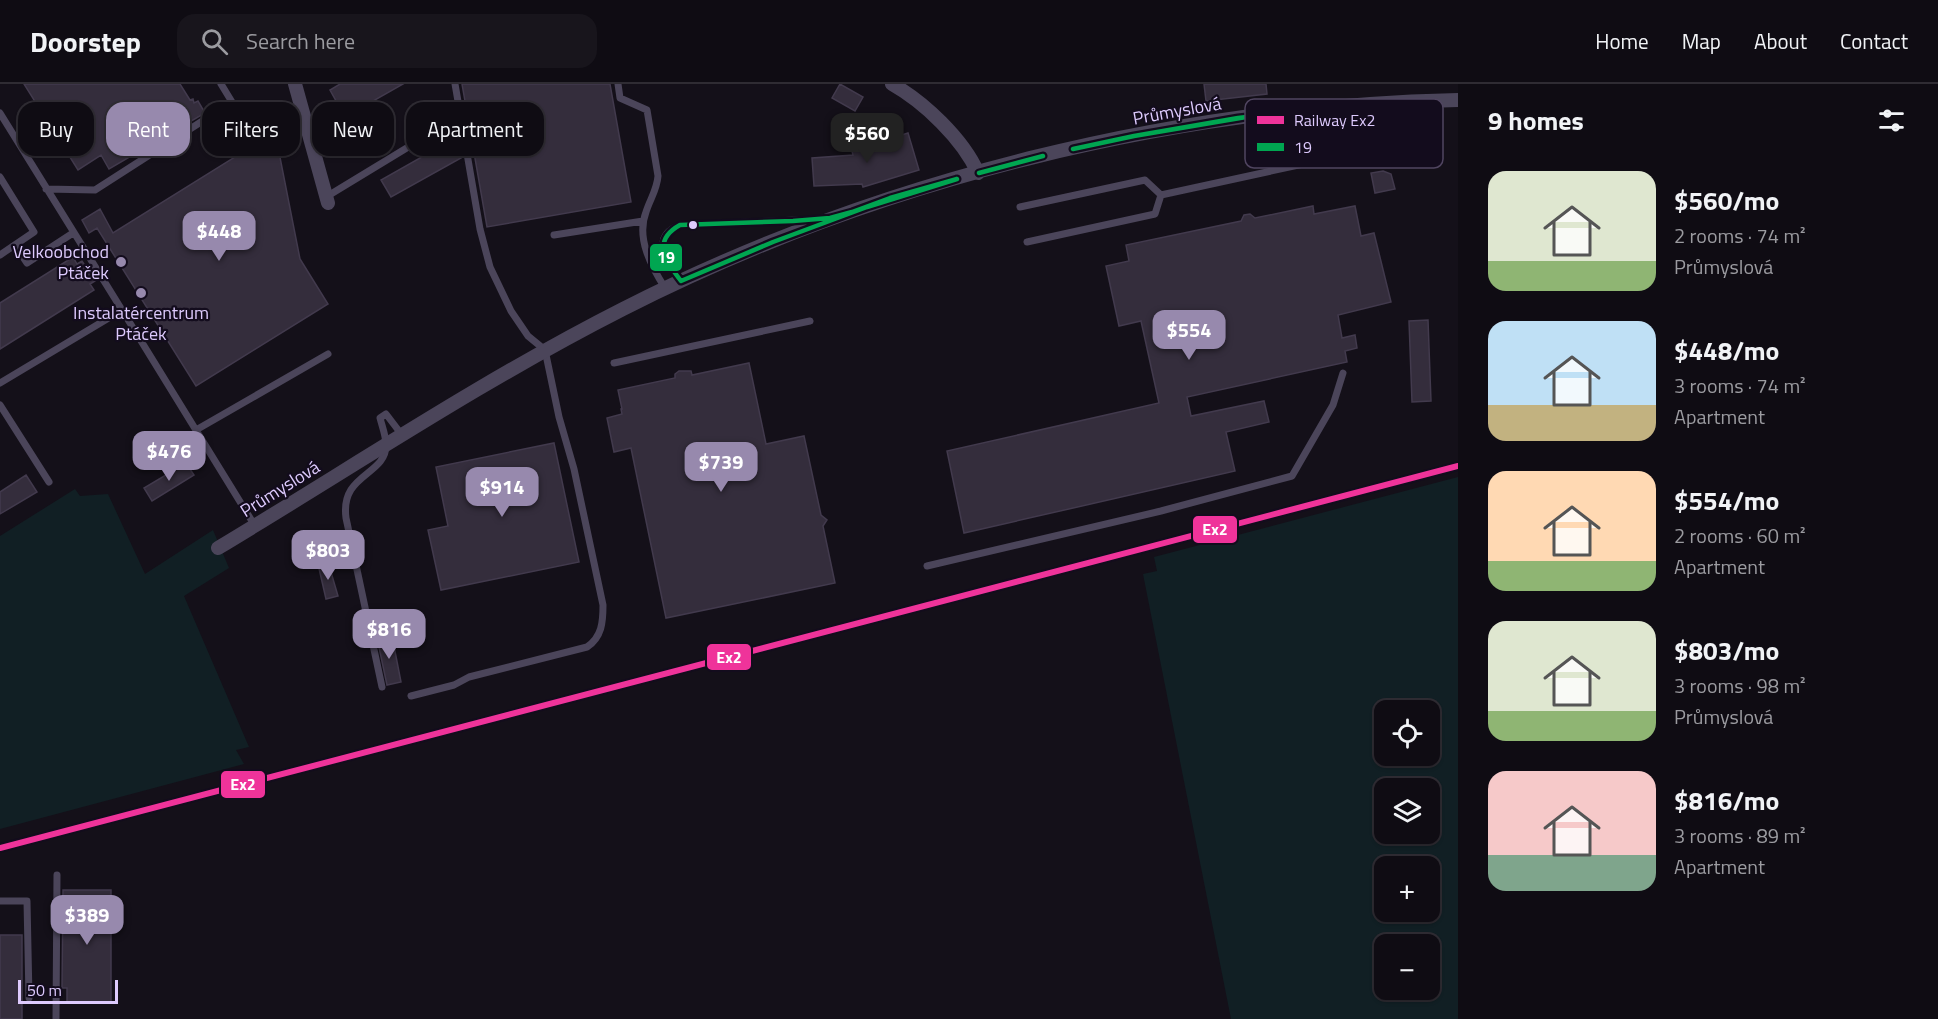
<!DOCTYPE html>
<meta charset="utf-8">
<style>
:root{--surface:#0f0c13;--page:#18151c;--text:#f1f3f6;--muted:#9b9ba0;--line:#2f2c33;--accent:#9789ad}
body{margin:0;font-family:"Titillium Web",sans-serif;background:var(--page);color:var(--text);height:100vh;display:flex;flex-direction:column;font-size:22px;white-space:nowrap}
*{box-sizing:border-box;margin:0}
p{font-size:20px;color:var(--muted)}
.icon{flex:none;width:33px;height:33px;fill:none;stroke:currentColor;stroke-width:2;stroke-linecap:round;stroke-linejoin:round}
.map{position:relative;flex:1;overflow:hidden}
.sheet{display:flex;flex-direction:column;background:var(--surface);width:480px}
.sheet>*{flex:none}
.banner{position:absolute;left:18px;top:18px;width:570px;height:54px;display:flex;gap:12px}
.buttons{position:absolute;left:1374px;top:616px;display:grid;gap:12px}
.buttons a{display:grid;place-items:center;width:66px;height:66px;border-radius:12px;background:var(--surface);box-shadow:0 2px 4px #0004,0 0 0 2px var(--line);font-size:30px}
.scale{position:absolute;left:18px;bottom:15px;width:100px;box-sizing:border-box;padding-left:6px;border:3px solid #ddcafd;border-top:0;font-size:16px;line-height:21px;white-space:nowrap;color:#ddcafd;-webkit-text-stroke:4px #130c1d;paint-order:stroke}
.price{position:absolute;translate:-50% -51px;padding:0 14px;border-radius:12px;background:var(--accent);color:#fff;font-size:20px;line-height:39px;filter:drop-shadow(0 2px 3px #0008)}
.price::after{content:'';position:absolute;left:50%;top:36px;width:18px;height:14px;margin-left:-9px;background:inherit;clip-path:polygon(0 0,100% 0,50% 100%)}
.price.active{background:#222;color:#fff}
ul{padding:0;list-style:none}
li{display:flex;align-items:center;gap:18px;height:150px;padding:0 30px}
li span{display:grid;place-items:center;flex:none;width:168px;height:120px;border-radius:18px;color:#555}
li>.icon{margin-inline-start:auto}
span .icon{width:72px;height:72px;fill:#fffc;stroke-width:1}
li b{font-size:26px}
h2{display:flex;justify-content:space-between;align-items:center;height:72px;padding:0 30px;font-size:26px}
.tag{padding:0 21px;border-radius:18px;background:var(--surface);box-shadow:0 2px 4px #0004,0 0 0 2px var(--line);font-size:21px;line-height:54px}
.tag.active{background:var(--accent);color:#fff}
header{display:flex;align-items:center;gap:36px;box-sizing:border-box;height:84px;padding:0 30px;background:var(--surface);border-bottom:2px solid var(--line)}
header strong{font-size:28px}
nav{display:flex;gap:33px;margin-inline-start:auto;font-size:21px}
.search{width:420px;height:54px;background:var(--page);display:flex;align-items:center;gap:15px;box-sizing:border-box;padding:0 21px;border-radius:18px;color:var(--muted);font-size:22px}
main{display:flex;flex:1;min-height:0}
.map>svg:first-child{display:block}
.green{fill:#111f24;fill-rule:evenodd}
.building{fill:#342d3c;stroke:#423a4d;stroke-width:1.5}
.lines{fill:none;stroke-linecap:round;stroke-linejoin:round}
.lane{stroke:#4b455a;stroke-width:7}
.street{stroke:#4b455a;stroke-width:14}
.bus-1-casing{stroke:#130c1d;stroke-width:9}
.bus-1{stroke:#00a651;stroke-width:4.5}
.rail-1-casing{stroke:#130c1d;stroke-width:10}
.rail-1{stroke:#ef339a;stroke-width:6}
.bus-dot{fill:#ddcafd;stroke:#130c1d;stroke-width:2}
.poi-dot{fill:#9789ad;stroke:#130c1d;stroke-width:2}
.labels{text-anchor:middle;stroke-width:4.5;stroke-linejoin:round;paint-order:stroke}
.street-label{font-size:18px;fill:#ddcafd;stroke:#130c1d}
.poi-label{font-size:18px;fill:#ddcafd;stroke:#130c1d;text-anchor:end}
.key{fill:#130c1d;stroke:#504560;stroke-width:1.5}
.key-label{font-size:16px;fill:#ddcafd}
.line-badge{stroke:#130c1d;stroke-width:2}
.badge-label{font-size:16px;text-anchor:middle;font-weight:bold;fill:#fff}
</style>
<header>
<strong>Doorstep</strong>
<div class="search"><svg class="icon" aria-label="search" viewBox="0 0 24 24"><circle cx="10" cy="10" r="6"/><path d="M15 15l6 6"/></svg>Search here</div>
<nav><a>Home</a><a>Map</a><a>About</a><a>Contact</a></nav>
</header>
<main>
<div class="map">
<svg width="1458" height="935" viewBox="0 0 1458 935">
<rect width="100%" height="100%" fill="#141019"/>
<path class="green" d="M1458,393v542h-227l-88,-445 14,-3 -3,-14zM1384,627h46v45h-46zM1384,705h46v45h-46zM1384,783h46v45h-46zM1384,861h46v45h-46z
M75,405l5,7 28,-2 37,80 68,-44 16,38 -45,28 65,151 -13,3 8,14 -244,65v-293z"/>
<path class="building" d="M24,0h156l10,16 3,-1 1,4 4,-2 7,12 -96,56 -8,-14 -23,15z
M340,0h63l-58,33 -15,-27z
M462,0h148l21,118 -144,25z
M840,0l23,13 -8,14 -23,-13z
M1204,0h62l1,10 -61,7z
M275,48l25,127 28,45 -132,82 -99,-158 -8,5 -7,-13 18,-11 13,24z
M908,49l11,37 -56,17 -1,-3 -48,2 -2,-28 41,-3 -1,-4z
M450,57l11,17 -70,39 -10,-17z
M1383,87l8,3 4,15 -20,4 -4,-20z
M1313,122l1,8 41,-8 6,30 13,-3 17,69 -53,13 4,23 13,-3 2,13 -12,3 2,11 -160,35 4,19 73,-15 5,21 -43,10 9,39 -271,62 -17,-82 212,-48 -18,-82 -22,5 -13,-60 23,-5 -3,-16 115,-24 3,-6 6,-1 5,4z
M73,173l4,7 5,-3 13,20 -5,3 4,6 -94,59v-46z
M1428,236l3,81 -19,1 -3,-81z
M749,279l17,81 38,-8 17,79 6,5 -4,6 12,57 -169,35 -35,-170 -17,4 -7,-34 15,-4 -1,-5h1l-4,-19 57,-12v-4l4,-3h12l1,4z
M554,359l25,119 -138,28 -13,-60 20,-4 -12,-59z
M186,379l8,12 -42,26 -8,-13z
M26,391l11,17 -37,22v-22z
M328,478l10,34 -12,3 -8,-35z
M392,552l9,46 -14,3 -10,-47z
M63,806h48v113h-44v-15h-5z
M0,851h22v84h-22z"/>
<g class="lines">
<path class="lane" d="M618,0l2,14 27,12 11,66c-1,14 -8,23 -12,36 -10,26 5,54 19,76
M0,29l122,197 -122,73
M0,93l34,55 -34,23
M46,105l49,1 137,-88 -11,-18
M326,113l107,-65
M1020,123l125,-27 16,15
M554,151l89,-14
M1027,158l128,-28 6,-19 170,-37 32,6 37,-8
M15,161l12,18 46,-30
M681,197c-14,-18 -32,-44 -1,-56l140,-6
M122,226l133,216
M614,279l196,-42
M0,321l49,77
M196,346l132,-76
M927,482l234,-55 131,-35 41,-71 10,-32
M382,603l-36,-169c-6,-45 40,-42 40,-73 0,-9 -4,-19 -6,-27l6,-4 16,21
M411,612l43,-11 15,-8 118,-30c15,-10 16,-25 16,-42l-29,-136 -15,-52 -14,-67 -17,-14 -17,-25 -21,-44 -10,-38 -25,-145
M0,817h27l2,97
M56,935l1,-144"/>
<path class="street" d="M295,0l33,119
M892,0c32,18 71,55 86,89
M218,464c135,-81 265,-168 405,-239 253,-129 551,-203 835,-209"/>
<g class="bus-1-casing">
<path id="bus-1" d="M1310,26l72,-6
M1310,26l72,-6
M1134,52l124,-21 32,-3
M1134,52l104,-18 52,-6
M1073,65l61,-13
M1073,65l61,-13
M979,89l64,-17
M979,89l64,-17
M957,95l-90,28 -94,35 -92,39c-15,-20 -30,-40 -1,-56l113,-4 37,-3 22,-6 38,-14z"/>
</g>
<use href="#bus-1" class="bus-1"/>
<g class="rail-1-casing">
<path id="rail-1" d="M0,764l1458,-382"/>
</g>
<use href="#rail-1" class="rail-1"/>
</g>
<circle class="bus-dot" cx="693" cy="141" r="5"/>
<g class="poi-dot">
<circle cx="121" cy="178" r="6"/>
<circle cx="141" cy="209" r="6"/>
</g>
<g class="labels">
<g class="street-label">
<text transform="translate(1177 27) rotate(-10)" y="6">Průmyslová</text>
<text transform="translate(280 405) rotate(-32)" y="6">Průmyslová</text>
</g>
<g class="poi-label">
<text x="109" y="174">Velkoobchod<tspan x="109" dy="21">Ptáček</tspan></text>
<text x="141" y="235" text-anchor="middle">Instalatércentrum<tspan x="141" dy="21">Ptáček</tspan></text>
</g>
</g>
<rect x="1245" y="15" width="198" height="69" rx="9" class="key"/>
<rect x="1257" y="32" width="27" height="8" fill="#ef339a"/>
<rect x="1257" y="59" width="27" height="8" fill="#00a651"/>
<g class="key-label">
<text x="1294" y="42">Railway Ex2</text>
<text x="1294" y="69">19</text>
</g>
<g class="line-badge">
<rect x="649" y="159" width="34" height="29" rx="6" fill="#00a651"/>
<rect x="1192" y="431" width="46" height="29" rx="6" fill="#ef339a"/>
<rect x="706" y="559" width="46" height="28" rx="6" fill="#ef339a"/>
<rect x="220" y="686" width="46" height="29" rx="6" fill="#ef339a"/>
</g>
<g class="badge-label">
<text x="666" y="179">19</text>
<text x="1215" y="451">Ex2</text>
<text x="729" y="579">Ex2</text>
<text x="243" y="706">Ex2</text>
</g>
</svg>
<div class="buttons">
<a><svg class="icon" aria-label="locate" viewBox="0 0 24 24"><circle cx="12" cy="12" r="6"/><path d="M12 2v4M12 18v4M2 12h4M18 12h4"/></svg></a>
<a><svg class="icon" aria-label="layers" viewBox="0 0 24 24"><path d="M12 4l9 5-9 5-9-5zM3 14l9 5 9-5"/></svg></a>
<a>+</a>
<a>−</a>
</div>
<div class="scale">50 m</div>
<b class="price active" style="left:867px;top:80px">$560</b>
<b class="price" style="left:219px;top:178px">$448</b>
<b class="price" style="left:1189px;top:277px">$554</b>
<b class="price" style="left:169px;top:398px">$476</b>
<b class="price" style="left:721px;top:409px">$739</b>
<b class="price" style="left:502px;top:434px">$914</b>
<b class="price" style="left:328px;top:497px">$803</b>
<b class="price" style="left:389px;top:576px">$816</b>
<b class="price" style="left:87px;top:862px">$389</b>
<div class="banner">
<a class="tag">Buy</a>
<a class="tag active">Rent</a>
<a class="tag">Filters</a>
<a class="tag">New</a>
<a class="tag">Apartment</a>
</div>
</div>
<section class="sheet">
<h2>9 homes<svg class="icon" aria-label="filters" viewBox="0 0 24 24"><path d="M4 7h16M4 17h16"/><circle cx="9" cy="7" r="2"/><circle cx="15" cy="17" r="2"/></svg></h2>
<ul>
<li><span style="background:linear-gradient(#dfe7d0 75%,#8fb573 0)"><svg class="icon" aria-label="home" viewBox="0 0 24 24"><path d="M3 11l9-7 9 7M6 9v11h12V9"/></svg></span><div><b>$560/mo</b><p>2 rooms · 74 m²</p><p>Průmyslová</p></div></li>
<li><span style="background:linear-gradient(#bfe0f5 70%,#c2b280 0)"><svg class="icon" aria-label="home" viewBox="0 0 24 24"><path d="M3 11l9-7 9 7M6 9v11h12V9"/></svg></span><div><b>$448/mo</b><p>3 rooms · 74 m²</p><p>Apartment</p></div></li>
<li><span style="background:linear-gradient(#ffd9b3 75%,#8fb573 0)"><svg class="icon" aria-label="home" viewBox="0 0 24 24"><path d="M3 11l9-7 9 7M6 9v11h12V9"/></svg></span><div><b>$554/mo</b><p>2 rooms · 60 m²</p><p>Apartment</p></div></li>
<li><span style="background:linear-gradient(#dfe7d0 75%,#8fb573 0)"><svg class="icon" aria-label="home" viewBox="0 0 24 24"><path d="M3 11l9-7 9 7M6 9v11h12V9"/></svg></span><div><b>$803/mo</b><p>3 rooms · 98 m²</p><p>Průmyslová</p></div></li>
<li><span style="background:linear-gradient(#f6c9c9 70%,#7fa58c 0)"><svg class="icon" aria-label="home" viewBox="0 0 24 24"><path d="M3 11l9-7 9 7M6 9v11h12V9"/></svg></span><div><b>$816/mo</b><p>3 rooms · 89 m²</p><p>Apartment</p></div></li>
</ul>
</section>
</main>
